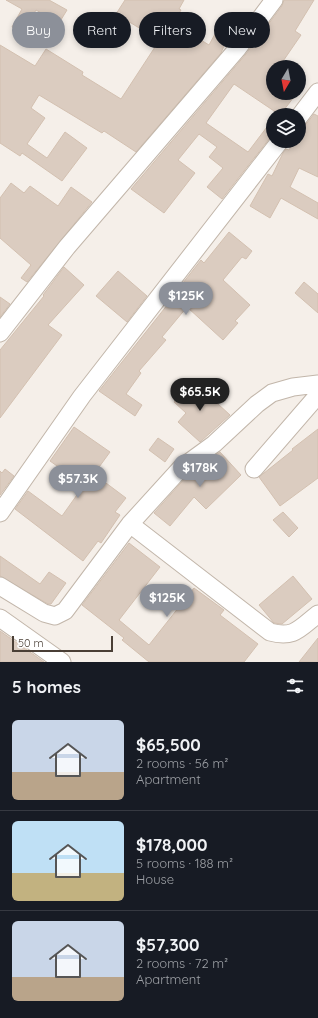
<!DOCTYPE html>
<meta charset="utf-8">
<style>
:root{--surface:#171b24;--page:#20242c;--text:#f1f3f6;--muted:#9ea1a6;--line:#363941;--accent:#8c9099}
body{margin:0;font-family:Quicksand,sans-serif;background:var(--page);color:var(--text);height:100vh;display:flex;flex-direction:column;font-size:15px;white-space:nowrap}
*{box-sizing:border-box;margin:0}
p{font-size:13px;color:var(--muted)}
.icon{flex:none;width:22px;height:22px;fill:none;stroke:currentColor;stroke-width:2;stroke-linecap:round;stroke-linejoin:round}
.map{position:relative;height:662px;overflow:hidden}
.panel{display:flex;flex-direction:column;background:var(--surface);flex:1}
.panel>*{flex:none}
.hud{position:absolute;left:12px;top:12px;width:294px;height:36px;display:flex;gap:8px}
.needle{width:26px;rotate:190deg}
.controls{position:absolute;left:266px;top:60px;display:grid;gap:8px}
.controls a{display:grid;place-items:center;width:40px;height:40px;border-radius:50%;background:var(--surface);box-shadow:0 2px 6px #0003;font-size:20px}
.scale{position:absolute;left:12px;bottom:10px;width:101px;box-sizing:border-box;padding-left:4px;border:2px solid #4a3f36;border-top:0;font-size:11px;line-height:14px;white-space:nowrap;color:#4a3f36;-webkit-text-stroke:3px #fff;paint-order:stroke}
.price{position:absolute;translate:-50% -34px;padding:0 9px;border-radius:14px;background:var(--accent);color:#fff;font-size:13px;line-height:26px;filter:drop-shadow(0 1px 2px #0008)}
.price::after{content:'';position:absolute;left:50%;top:24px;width:12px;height:9px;margin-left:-6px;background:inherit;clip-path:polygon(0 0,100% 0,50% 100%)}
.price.current{background:#222;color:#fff}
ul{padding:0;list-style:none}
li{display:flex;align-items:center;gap:12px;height:100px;padding:0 12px}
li+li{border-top:1px solid var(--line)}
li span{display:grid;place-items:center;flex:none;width:112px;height:80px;border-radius:6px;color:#555}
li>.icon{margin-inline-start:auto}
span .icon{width:48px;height:48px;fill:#fffc;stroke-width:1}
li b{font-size:17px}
h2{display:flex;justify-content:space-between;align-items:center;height:48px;padding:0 12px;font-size:17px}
.tag{padding:0 14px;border-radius:18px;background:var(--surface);box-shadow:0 2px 6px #0003;font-size:14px;line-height:36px}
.tag.current{background:var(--accent);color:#fff}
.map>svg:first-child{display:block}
.building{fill:#dbccc0;stroke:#d3c0b0}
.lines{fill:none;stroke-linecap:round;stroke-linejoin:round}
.minor-casing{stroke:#c2b6aa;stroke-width:19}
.minor{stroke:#fff;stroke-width:17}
</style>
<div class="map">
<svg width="318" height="662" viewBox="0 0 318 662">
<rect width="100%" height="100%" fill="#f5efe9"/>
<path class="building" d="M6,0h43l18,10 -8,13 -23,-13 -14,23 -10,-6 10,-18z
M125,0h59l-5,9 2,1 -8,13 36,22 6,-11 11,7 -5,12 -85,99 -32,-21 -2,2 -63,-38 -8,13 14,10 -18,26 20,14 18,-26 22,16 -25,33 -40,-28 -2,3 -20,-13v-98l35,21 11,-17 37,23 -1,3 39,24 34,-52 -8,-5 4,-7 -35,-21z
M284,0h30l-19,31 6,4 -22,32h-6v26h24l-17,22 -46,-31 -28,39 42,29 25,-33v15l-51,65 -15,-12 16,-19 -14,-11 8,-10 -18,-13 -21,26 17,13 -31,40 -33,-24 115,-135 36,-48z
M314,114l4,2v61l-19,-9 -9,19 28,16v16l-37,-21 -11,20 -20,-12 18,-32 4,2 11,-23 3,-4 3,1 5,-9h5v-10l2,-4 6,-4z
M11,183l13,10 6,-7 28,20 13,-19 21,15 -65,80 -6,-4 10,-13 -31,-27v-40z
M229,232l23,19 -6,8 -4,-2 -19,23 27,25 -15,16 3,2 -15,17 -36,-33 -25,30 4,3 -27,31 2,2 -15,21 16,11 -7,11 -36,-25 77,-97 -1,-1 26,-33 3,3z
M64,267l20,18 -36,40 14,10 -62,83v-68l44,-54 -1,-1z
M118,271l29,25 -20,26 -31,-26z
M304,282l14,12v19l-23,-20z
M0,297l10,7 -10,13z
M193,381l37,34 -30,27 -22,-20 8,-9 -12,-11z
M74,427l36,25 -16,22 32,24 -11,14 5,3 -19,28 -3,-2 -15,20 -68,-52 13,-18 34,25 22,-31 -34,-24z
M318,429v49l-38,28 -21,-29 34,-27 -1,-1z
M158,438l16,11 -9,13 -16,-12z
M220,452l21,23 -35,34 -12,-12 -24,29 -16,-13 34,-38z
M5,469l9,7 -14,19v-24l2,2z
M283,512l15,16 -9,9 -16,-17z
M129,543l31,24 -41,53 30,25 45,-57 30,22 -4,5 38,29 -14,18h-95l-27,-22 2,-2 -42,-33z
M0,556l40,28 9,-12 17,11 -15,21h-3l-48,-28z
M293,576l19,23 -30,25 -8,-1 -15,-18z
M0,631l44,31h-44z
M318,638v24h-19z"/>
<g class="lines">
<g class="minor-casing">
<path id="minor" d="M299,117l19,-25
M0,333l67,-86 171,-199 36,-48
M254,469l64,-74
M0,513l82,-117 198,-255
M130,524l140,108c24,7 30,-4 48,-18
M0,586l44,27 11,3 10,-5 65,-87 51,-56 33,-24 43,-40 15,-11 21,-6 25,-3
M0,618l62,44"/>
</g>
<use href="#minor" class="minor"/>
</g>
</svg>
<div class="controls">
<a><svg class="needle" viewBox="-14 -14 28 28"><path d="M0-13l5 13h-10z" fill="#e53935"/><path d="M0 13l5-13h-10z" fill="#9ea1a6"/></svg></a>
<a><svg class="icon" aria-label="layers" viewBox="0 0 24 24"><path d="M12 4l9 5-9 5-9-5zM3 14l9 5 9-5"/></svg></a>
</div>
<div class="scale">50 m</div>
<b class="price" style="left:186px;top:316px">$125K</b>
<b class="price current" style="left:200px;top:412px">$65.5K</b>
<b class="price" style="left:200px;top:488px">$178K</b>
<b class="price" style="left:78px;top:499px">$57.3K</b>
<b class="price" style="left:167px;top:618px">$125K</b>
<div class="hud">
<a class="tag current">Buy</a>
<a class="tag">Rent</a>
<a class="tag">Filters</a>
<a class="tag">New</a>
</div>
</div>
<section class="panel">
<h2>5 homes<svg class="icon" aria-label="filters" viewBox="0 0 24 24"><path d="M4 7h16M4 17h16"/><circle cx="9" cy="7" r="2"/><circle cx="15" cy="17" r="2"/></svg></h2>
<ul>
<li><span style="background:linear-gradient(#c9d6e8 65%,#b9a48a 0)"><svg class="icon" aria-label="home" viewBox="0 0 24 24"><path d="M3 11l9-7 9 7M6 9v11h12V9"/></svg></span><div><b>$65,500</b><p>2 rooms · 56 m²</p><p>Apartment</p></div></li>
<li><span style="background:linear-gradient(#bfe0f5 65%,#c2b280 0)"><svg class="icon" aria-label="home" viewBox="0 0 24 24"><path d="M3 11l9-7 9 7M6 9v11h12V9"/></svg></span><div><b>$178,000</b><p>5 rooms · 188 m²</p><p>House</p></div></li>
<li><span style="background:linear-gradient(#c9d6e8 70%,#b9a48a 0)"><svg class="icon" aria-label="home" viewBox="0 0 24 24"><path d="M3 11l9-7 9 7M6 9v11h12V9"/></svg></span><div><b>$57,300</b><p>2 rooms · 72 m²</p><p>Apartment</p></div></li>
</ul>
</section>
